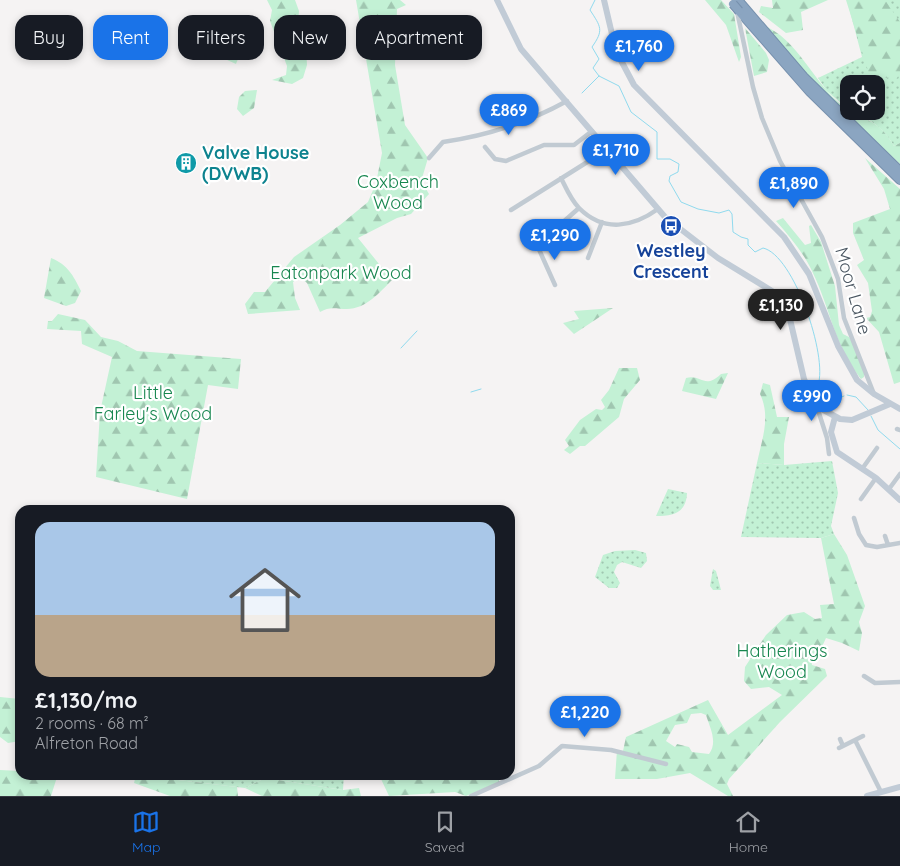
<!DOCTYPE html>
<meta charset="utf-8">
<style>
:root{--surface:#171b24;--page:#20242c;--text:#f1f3f6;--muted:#9ea1a6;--line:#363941;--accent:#1a73e8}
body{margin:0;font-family:Quicksand,sans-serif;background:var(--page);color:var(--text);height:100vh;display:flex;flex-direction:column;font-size:19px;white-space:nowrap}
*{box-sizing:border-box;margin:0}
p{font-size:16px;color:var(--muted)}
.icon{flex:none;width:28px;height:28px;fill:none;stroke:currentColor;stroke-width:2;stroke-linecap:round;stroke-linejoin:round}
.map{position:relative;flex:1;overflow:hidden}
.sheet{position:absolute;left:15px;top:505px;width:500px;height:275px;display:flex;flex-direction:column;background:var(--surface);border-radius:15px;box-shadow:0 2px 8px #0003}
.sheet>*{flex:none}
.top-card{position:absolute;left:15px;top:15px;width:500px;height:45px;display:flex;gap:10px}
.tools{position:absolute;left:840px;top:75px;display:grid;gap:10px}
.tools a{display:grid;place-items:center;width:45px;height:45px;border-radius:10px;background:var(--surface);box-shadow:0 2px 8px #0003;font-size:25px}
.price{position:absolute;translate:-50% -42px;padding:0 11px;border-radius:18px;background:var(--accent);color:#fff;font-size:16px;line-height:32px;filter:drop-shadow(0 1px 2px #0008)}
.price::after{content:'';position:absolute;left:50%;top:30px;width:15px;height:11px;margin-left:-8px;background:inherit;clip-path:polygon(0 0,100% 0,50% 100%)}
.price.selected{background:#222;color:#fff}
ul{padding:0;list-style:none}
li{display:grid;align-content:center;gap:10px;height:265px;padding:0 20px}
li+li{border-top:1px solid var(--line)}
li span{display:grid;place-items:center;height:155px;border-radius:15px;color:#555}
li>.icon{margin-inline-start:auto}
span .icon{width:90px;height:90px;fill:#fffc;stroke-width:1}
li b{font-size:21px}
.tag{padding:0 18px;border-radius:15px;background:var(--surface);box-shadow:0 2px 8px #0003;font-size:18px;line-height:45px}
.tag.selected{background:var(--accent);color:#fff}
.menu{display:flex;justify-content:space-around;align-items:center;height:70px;border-top:1px solid var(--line);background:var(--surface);font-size:14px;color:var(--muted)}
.menu a{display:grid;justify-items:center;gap:2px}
.menu .selected{color:var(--accent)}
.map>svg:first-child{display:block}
.grass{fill:url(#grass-dots)}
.forest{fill:url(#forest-firs);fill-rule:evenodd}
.pitch{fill:#c3f1d5}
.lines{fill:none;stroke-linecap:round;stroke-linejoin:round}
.stream{stroke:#90daee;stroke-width:1}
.highway-casing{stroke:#7690ad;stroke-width:10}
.street{stroke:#c1cad2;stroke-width:4.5}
.secondary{stroke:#c1cbd6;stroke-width:6}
.highway{stroke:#8ba5c1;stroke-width:8}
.highway-bridge-casing{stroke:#7690ad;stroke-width:10;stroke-linecap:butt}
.highway-bridge{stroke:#8ba5c1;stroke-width:8}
.labels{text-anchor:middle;stroke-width:4.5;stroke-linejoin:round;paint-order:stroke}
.culture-label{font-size:18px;font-weight:bold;fill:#0d838f;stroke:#fff;text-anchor:start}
.park-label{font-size:18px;fill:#17864f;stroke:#fff}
.transit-label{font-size:18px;font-weight:bold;fill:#164399;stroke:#fff}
.street-label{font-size:18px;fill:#4a5661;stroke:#fff}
</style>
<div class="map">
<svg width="900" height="796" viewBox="0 0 900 796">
<defs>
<pattern id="grass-dots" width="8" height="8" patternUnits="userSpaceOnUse" patternTransform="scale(1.25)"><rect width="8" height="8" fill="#c3f1d5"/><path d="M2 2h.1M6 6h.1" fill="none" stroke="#a0c6b0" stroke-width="1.8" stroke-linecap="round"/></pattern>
<pattern id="forest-firs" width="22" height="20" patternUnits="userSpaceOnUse" patternTransform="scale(1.25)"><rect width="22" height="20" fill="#c3f1d5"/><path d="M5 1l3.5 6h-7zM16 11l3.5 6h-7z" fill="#a0c6b0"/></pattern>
</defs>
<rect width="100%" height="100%" fill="#f5f3f3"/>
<path class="grass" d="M847,0h53v143l-6,3c-10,-18 -24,-27 -43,-35h25v-27h-27v26l-22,-19 -9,-13 44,-21z
M832,461l6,32 -7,33 3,8 -13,4 -80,-1 16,-74 27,2z
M668,489l19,4c-1,20 -13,23 -31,23z
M635,550l11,3 1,8 -6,7 -19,-6 -5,3 -3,7 6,11 -3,5h-8l-14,-11 8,-22 12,-4z
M713,569l3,2 5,19h-8l-3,-4z
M136,775h208l-1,15 -78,-12 -20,10z"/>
<path class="forest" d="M267,0h28l4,11 -2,23 9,15 1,16 -4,13 -11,6 -20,-4 14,-5 1,-9 -17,-45 2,-11z
M356,0h44l6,5 -9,4 -2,56 10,60 23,33 -8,27 3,-1 6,10 -18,20 -14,4 -39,20 34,42c-12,12 -26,29 -45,29 -11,0 -17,-3 -27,3l-13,-29 -7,-6 -7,5 2,16 5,12 -52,4 -3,-10 9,-12h11l29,-35 46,-32 28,-23 8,-19 6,-30z
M705,0h16l13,14 7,43 -2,5 -13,-37z
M772,0h56l-27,12 2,18 -17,3 -27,-21 2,-6 12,2z
M846,0h39l15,22v51l-3,5 -27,-1z
M763,25c34,14 49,54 75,77 21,18 40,15 56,44l6,-3v21l-88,-82z
M745,28l21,25 3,7 -2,12 -13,4z
M257,90l-3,18 -11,8 -6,-7 2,-12 6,-6z
M865,158l35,31v193l-6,2 -15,-52 -13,-14 4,-1 2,-6 -4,-28 -11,-18 7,-5 -11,-27v-10l37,-14 -6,-20z
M783,218l22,27 6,-2 -2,-17 2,-1 10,17 14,44 4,39 4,9 6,3 3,5 12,31v4l-3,2c-28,-36 -30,-69 -49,-108 -9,-19 -22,-34 -36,-50z
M51,258c17,7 22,17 30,33l-6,12 -9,3 -22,-8z
M613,308l-39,26 -11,-11 16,-4 -5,-8z
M58,314l27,6 16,17 17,4 19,10 104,8 -3,30 -30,-4 -21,114 -91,-22 4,-65 12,-55 -30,-13 -1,-13 -34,-2 1,-8h4z
M619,368h18l3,12 -16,19 -5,18 -34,29h-5l-10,8 -6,-4 5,-4 -4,-6 15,-20 16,-11 6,1 3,-3 -4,-7 8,-10z
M728,373l-12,26 -34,-8 4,-13c16,-4 18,12 35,-4z
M763,383l7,2 7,32h12l-5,27v21l-27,-2c5,-24 14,-46 3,-69z
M834,534l13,21 18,51 -6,16 3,11 -3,18 -17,-8 -16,-5 -6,13 -9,7 1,7 13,4 2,7 -47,46 -51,57 -2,5 6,12h-5l-38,-23 -33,6h-42l2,-29 6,1 3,-14 82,-37 20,35 54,-40 -13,-8 -18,2 -7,-8 1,-14 21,-32 21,-20 17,-3 11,7 7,-1 -2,-13 14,-1 -13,-66zM701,713l5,2c4,13 12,27 3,39l-17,-2 -3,-5 -12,-3 -2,3 -9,-6 9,-16 12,-2 4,-9z
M0,697l20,2v42l-12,2 -8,-6z
M0,770l20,1v4l37,2 -6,19h-51z
M136,775l101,12 1,9h-68l-36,-13z
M384,775h115v7l-33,14 -11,-4 -66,4 -8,-17z
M265,778l78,12 16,-2 2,8h-99l-17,-8z"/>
<path class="pitch" d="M231,41l12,5 -7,18 -11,-5z"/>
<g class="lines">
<path class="stream" d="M595,0l-5,10c11,17 14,20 2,37l7,12 -6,9 6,8 20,10 12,26 26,20v27h13l9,5 -1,8 -8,4 -1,5 12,21 17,7 21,4 10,-3 3,4 1,18 8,5 7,2v6l7,7 8,-4c31,7 65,109 55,137l9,4 2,10h8l7,-3
M582,93l17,-17
M401,348l16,-17
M471,392l10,-3
M847,395l9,2 12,13
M871,416l7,14 22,19"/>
<g class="highway-casing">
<path id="highway" d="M738,0l66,77 96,94
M739,11l71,81 90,88"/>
</g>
<path class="street" d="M737,11l16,76 9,31 18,43 42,76 16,42 6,39 30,76
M485,147l10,12 11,2 38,-16h30l18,-14
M429,158l14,-16c42,-6 86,-20 124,-41
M561,178c5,10 10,22 18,30 25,25 54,19 79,1
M511,210l97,-61
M531,243l6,2 42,-37
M537,245l18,40
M588,258l14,-36
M819,407l-1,3 9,28 2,16
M897,429l3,1
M862,469l15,-21
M889,489l11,-15
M861,499l15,-21
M854,518l5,16 7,11 11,2 23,-4
M885,536l3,9
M864,676l11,7 25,-1
M840,739l3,7
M855,740l26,52
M839,748l24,-12
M471,796l68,-30 23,-20 49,4 55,14"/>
<path class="secondary" d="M497,0l24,49 144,168 53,41 54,33 10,10 7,14 15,64 7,16 9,13 20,11 12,1 38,-16
M604,0l12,51 18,34 150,152 25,37 29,72 19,34 17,14 26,15
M835,417l-4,15 6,20 39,26 24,22
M867,796l33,-9"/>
<use href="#highway" class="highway"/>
<g class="highway-bridge-casing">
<path id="highway-bridge" d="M733,4l6,7"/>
</g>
<use href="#highway-bridge" class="highway-bridge"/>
</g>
<defs>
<g id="building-disc" transform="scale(1.125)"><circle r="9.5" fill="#0f9aa8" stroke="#fff"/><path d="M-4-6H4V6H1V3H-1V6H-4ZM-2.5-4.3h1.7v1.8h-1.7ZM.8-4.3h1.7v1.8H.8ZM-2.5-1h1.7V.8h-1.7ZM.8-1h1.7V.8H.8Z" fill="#fff"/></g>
<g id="bus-disc" transform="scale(1.125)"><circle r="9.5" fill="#1a4fb4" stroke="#fff"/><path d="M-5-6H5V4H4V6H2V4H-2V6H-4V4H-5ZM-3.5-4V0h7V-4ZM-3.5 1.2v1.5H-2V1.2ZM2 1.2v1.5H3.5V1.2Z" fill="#fff"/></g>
</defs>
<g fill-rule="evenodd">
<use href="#building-disc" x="186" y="163"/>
<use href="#bus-disc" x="671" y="226"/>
</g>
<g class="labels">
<g class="culture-label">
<text x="202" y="159">Valve House<tspan x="202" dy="21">(DVWB)</tspan></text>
</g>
<g class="park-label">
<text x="398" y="188">Coxbench<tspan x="398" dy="21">Wood</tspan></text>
<text x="341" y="279">Eatonpark Wood</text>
<text x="153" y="399">Little<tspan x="153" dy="21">Farley's Wood</tspan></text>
<text x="782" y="657">Hatherings<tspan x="782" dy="21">Wood</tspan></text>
</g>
<g class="transit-label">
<text x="671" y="257">Westley<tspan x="671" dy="21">Crescent</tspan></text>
</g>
<g class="street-label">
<text transform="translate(853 291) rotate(74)" y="6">Moor Lane</text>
</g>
</g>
</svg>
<div class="tools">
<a><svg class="icon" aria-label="locate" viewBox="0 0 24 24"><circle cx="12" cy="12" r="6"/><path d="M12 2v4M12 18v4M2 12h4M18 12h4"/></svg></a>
</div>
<b class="price" style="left:639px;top:72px">£1,760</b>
<b class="price" style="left:509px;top:136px">£869</b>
<b class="price" style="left:616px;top:176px">£1,710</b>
<b class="price" style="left:794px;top:209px">£1,890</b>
<b class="price" style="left:555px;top:261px">£1,290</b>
<b class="price selected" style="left:781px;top:331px">£1,130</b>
<b class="price" style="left:812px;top:422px">£990</b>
<b class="price" style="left:585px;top:738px">£1,220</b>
<div class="top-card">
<a class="tag">Buy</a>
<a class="tag selected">Rent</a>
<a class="tag">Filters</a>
<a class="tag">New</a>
<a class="tag">Apartment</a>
</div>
<section class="sheet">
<ul>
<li><span style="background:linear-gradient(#a9c7e8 60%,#b9a48a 0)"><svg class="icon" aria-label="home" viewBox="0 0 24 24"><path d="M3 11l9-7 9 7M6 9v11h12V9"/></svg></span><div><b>£1,130/mo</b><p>2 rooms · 68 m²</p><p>Alfreton Road</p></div></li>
</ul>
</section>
</div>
<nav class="menu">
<a class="selected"><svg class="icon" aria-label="map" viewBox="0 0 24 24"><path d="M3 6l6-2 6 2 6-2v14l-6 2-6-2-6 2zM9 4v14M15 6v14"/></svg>Map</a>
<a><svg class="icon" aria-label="saved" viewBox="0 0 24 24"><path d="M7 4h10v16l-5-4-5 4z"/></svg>Saved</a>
<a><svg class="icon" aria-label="home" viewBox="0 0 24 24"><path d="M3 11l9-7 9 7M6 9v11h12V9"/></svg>Home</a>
</nav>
